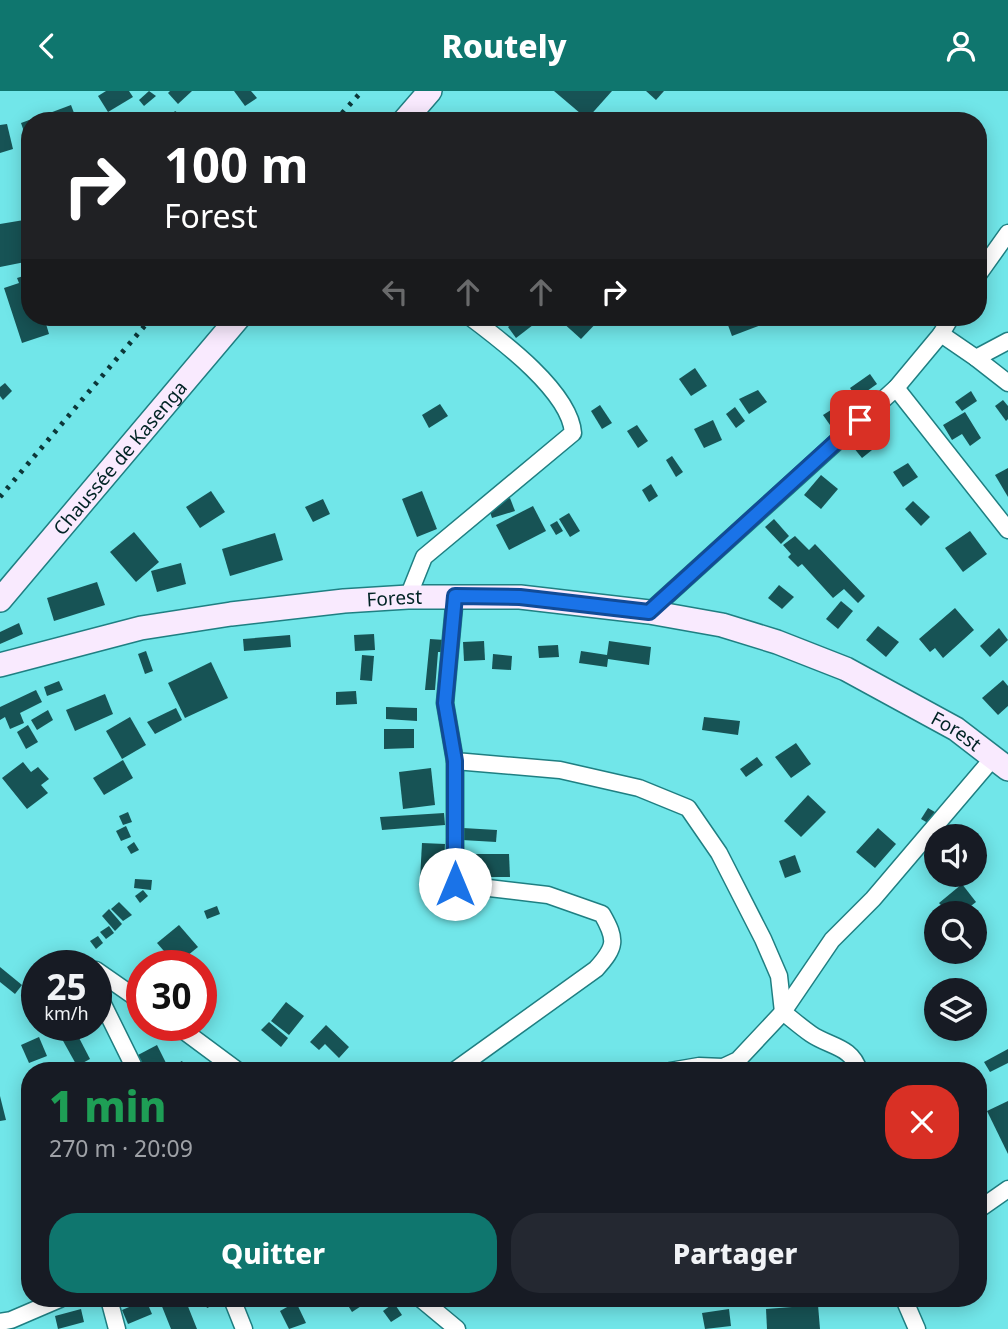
<!DOCTYPE html>
<html lang="fr">
<head>
<meta charset="utf-8">
<style>
  :root { --surface:#171b24; --page:#242831; --text:#f1f3f6; --muted:#9ea1a6; --accent:#0f766e }
  body { margin:0; font-family:"Noto Sans",sans-serif; background:var(--page); color:var(--text); height:100vh; display:flex; flex-direction:column; font-size:26px; white-space:nowrap }
  * { box-sizing:border-box; margin:0 }
  p { font-size:23px; color:var(--muted) }
  .icon { flex:none; width:38px; height:38px; fill:none; stroke:currentColor; stroke-width:2; stroke-linecap:round; stroke-linejoin:round }
  .map { position:relative; flex:1; overflow:hidden }
  .sheet { position:absolute; left:21px; top:971px; width:966px; height:245px; display:flex; flex-direction:column; background:var(--surface); border-radius:28px; box-shadow:0 4px 18px #0003 }
  .sheet>* { flex:none }
  .hud { position:absolute; left:21px; top:21px; width:966px; height:214px; border-radius:28px; box-shadow:0 4px 18px #0003; background:#202124; color:#fff; overflow:hidden }
  .buttons { position:absolute; left:924px; top:733px; display:grid; gap:14px }
  .buttons a { display:grid; place-items:center; width:63px; height:63px; border-radius:50%; background:var(--surface); box-shadow:0 4px 18px #0003; font-size:35px }
  .speed { position:absolute; left:21px; top:859px; display:flex; gap:14px; font-size:35px; font-weight:700; text-align:center }
  .speed>* { display:grid; place-content:center; width:91px; height:91px; border-radius:50%; background:var(--surface); box-shadow:0 4px 18px #0003; line-height:1 }
  .speed small { font-size:18px; font-weight:400 }
  .speed .limit { border:10px solid #d22; background:#fff; color:#111 }
  .pin { position:absolute; display:grid; place-items:center; width:60px; height:60px; color:#fff; margin:-30px; border-radius:14px; box-shadow:0 4px 10px #0006 }
  .me { position:absolute; width:77px; margin:-38px; rotate:0deg; stroke-linejoin:round; filter:drop-shadow(0 0 5px #0008) }
  .turn { display:flex; align-items:center; gap:24px; height:147px; padding:0 28px; font-size:32px }
  .turn .icon { width:91px; height:91px; stroke-width:2.5 }
  .turn b { display:block; font-size:49px; line-height:60px }
  .lanes { display:flex; align-items:center; height:66px; padding:0 28px; background:#0003; justify-content:center; gap:35px; direction:ltr }
  .lanes .off { opacity:.35 }
  .round { display:grid; place-items:center; flex:none; width:74px; height:74px; border-radius:28px; background:var(--page) }
  .headline { display:flex; align-items:center; justify-content:space-between; height:119px; padding:0 28px }
  h1 { font-size:42px; font-weight:800; line-height:52px; color:#1e9e55 }
  .cta { display:flex; gap:14px; margin-top:auto; padding:14px 28px }
  .cta a { flex:1; height:80px; border-radius:28px; background:var(--accent); color:#fff; font-size:28px; font-weight:800; line-height:80px; text-align:center }
  .cta a+a { background:var(--page); color:var(--text) }
  header { display:flex; justify-content:space-between; align-items:center; height:91px; padding:0 28px; background:var(--accent); color:#fff; font-size:32px; font-weight:800 }
  .map>svg:first-child { display:block }
  .building { fill:#175355 }
  .lines { fill:none; stroke-linecap:round; stroke-linejoin:round }
  .street-casing { stroke:#1f7f82; stroke-width:19 }
  .secondary-casing { stroke:#1f7f82; stroke-width:26 }
  .street { stroke:#fff; stroke-width:16 }
  .secondary { stroke:#f9eafe; stroke-width:23 }
  .rail { stroke:#0c3739; stroke-width:5; stroke-dasharray:3.5 7; stroke-linecap:butt }
  .route-casing { stroke:#114b97; stroke-width:18 }
  .route { stroke:#1a73e8; stroke-width:12 }
  .labels { text-anchor:middle; dominant-baseline:central; stroke-width:7; stroke-linejoin:round; paint-order:stroke }
  .street-label { font-size:19px; fill:#002324; stroke:#c9fdfe }
</style>
</head>
<body>
<header><svg class="icon" aria-label="back" viewBox="0 0 24 24"><path d="M15 5l-7 7 7 7"/></svg>Routely<svg class="icon" aria-label="person" viewBox="0 0 24 24"><circle cx="12" cy="8" r="4"/><path d="M4 21q1-7 8-7t8 7"/></svg></header>
<div class="map">
<svg width="1008" height="1238" viewBox="0 0 1008 1238">
  <rect width="100%" height="100%" fill="#71e6e9"/>
  <g class="building">
    <path d="M106 0H129L133 6 108 21 98 5Z"/>
    <path d="M149 0 156 5 144 15 139 9Z"/>
    <path d="M170 0H192L178 13 168 2Z"/>
    <path d="M234 0H251L257 7 245 15Z"/>
    <path d="M554 0H612L587 28Z"/>
    <path d="M646 0H664L656 9Z"/>
    <path d="M71 14 77 30H49L47 23Z"/>
    <path d="M175 20 184 26 181 30H167Z"/>
    <path d="M43 24 46 30H30L29 55 21 32Z"/>
    <path d="M7 33 13 58 0 62V34Z"/>
    <path d="M30 128V170L0 176V133Z"/>
    <path d="M30 183V226H44L49 243 22 252 4 197 19 192 17 187Z"/>
    <path d="M522 226H527L533 234 516 247 508 236Z"/>
    <path d="M565 226H602L581 248 561 230Z"/>
    <path d="M725 226H758L761 234 732 245Z"/>
    <path d="M695 277 707 295 691 305 679 288Z"/>
    <path d="M870 283 877 293 857 307 850 297Z"/>
    <path d="M5 292 12 300 3 309 0 305V296Z"/>
    <path d="M758 299 767 311 749 323 739 308Z"/>
    <path d="M971 300 977 310 962 320 955 311Z"/>
    <path d="M1003 309 1008 315V328L1006 330 995 315Z"/>
    <path d="M440 313 448 325 429 337 422 324Z"/>
    <path d="M600 314 612 332 602 338 591 320Z"/>
    <path d="M735 316 745 330 736 337 726 323Z"/>
    <path d="M831 319 838 329 830 334 823 324Z"/>
    <path d="M965 321 981 347 970 355 962 343 952 349 943 334Z"/>
    <path d="M713 329 722 349 704 357 694 338Z"/>
    <path d="M637 334 648 350 638 357 627 340Z"/>
    <path d="M864 338 877 355 862 367 849 351Z"/>
    <path d="M672 365 683 381 676 386 666 369Z"/>
    <path d="M908 372 918 386 903 396 893 381Z"/>
    <path d="M1008 377V406L995 384Z"/>
    <path d="M821 384 838 398 821 418 804 404Z"/>
    <path d="M651 393 658 405 649 411 642 399Z"/>
    <path d="M211 400 225 421 200 437 186 416Z"/>
    <path d="M422 400 437 438 417 446 402 408Z"/>
    <path d="M510 407 515 420 492 427 488 415Z"/>
    <path d="M323 408 330 423 313 431 305 416Z"/>
    <path d="M913 410 930 426 921 435 905 418Z"/>
    <path d="M533 415 546 440 509 459 496 434Z"/>
    <path d="M569 422 580 440 570 446 559 428Z"/>
    <path d="M774 428 789 445 781 453 765 436Z"/>
    <path d="M557 430 563 440 556 444 550 434Z"/>
    <path d="M970 440 987 463 963 481 945 457Z"/>
    <path d="M134 441 159 471 136 491 110 461Z"/>
    <path d="M275 442 283 469 230 485 222 458Z"/>
    <path d="M795 445 809 459 815 453 865 505 858 512 844 498 833 507 802 473 798 476 788 466 791 463 783 454Z"/>
    <path d="M181 472 186 493 157 501 151 480Z"/>
    <path d="M97 491 105 514 54 530 47 507Z"/>
    <path d="M779 494 794 506 782 518 768 507Z"/>
    <path d="M841 510 853 520 838 538 826 528Z"/>
    <path d="M955 517 974 539 943 567 935 557 930 561 919 548Z"/>
    <path d="M19 532 23 543 0 553V541Z"/>
    <path d="M878 535 899 551 886 566 866 549Z"/>
    <path d="M999 537 1008 549 990 566 980 555Z"/>
    <path d="M374 543 375 559 355 560 354 544Z"/>
    <path d="M290 544 291 556 244 560 243 548Z"/>
    <path d="M430 548 445 549 444 561H438L435 599H425Z"/>
    <path d="M484 550 485 569 464 570 463 551Z"/>
    <path d="M609 550 651 556 649 574 608 568 607 576 579 572 581 560 607 564Z"/>
    <path d="M558 554 559 566 539 567 538 555Z"/>
    <path d="M146 560 153 580 145 583 138 563Z"/>
    <path d="M493 563 512 565 511 579 492 578Z"/>
    <path d="M362 564 374 565 372 590 360 589Z"/>
    <path d="M211 571 228 607 185 627 168 592Z"/>
    <path d="M1003 589 1008 595V615L998 624 982 607Z"/>
    <path d="M59 590 63 599 47 605 44 596Z"/>
    <path d="M36 599 42 611 20 622 24 632 10 638 5 626 0 629V616Z"/>
    <path d="M356 600 357 613 336 614V601Z"/>
    <path d="M105 603 113 623 75 640 66 619Z"/>
    <path d="M386 616 417 617V630L386 628Z"/>
    <path d="M176 617 182 629 155 643 147 631Z"/>
    <path d="M48 619 53 629 37 639 31 629Z"/>
    <path d="M130 626 146 654 122 668 106 640Z"/>
    <path d="M704 626 740 630 738 644 702 639Z"/>
    <path d="M28 634 38 651 26 658 17 641Z"/>
    <path d="M384 638H414V657L384 658Z"/>
    <path d="M796 652 811 673 791 687 775 666Z"/>
    <path d="M757 666 763 674 746 686 740 678Z"/>
    <path d="M123 669 133 687 104 704 93 687Z"/>
    <path d="M23 671 31 681 38 676 49 688 41 694 48 702 27 718 2 687Z"/>
    <path d="M431 677 435 714 403 718 399 681Z"/>
    <path d="M808 704 826 721 801 746 784 730Z"/>
    <path d="M928 717 940 724 933 735 921 728Z"/>
    <path d="M128 721 132 731 123 734 119 725Z"/>
    <path d="M444 722 445 734 382 739 380 726Z"/>
    <path d="M126 735 131 746 121 750 116 740Z"/>
    <path d="M463 737 497 739 496 751 462 749Z"/>
    <path d="M878 737 896 753 875 777 856 761Z"/>
    <path d="M975 748 985 754 975 772Z"/>
    <path d="M134 751 139 759 131 763 127 756Z"/>
    <path d="M422 752 445 753 443 790 420 789Z"/>
    <path d="M472 763H509L510 786H473Z"/>
    <path d="M795 764 801 781 785 787 779 770Z"/>
    <path d="M135 788 152 789 151 799 134 797Z"/>
    <path d="M962 793 976 811 962 822H948L939 812Z"/>
    <path d="M143 799 148 805 140 812 135 805Z"/>
    <path d="M119 811 132 824 123 830 111 818Z"/>
    <path d="M217 815 220 823 207 828 204 820Z"/>
    <path d="M109 818 122 833 115 840 102 825Z"/>
    <path d="M179 834 198 856 176 874 157 852Z"/>
    <path d="M109 835 114 842 106 848 100 841Z"/>
    <path d="M98 845 103 852 96 858 90 850Z"/>
    <path d="M0 876 22 894 15 903 0 891Z"/>
    <path d="M286 911 304 925 289 944 271 930Z"/>
    <path d="M269 931 288 947 281 956 261 939Z"/>
    <path d="M326 934 349 956 339 967 325 953 319 959 310 951Z"/>
    <path d="M76 941 90 968 77 975 62 948Z"/>
    <path d="M39 946 47 965 29 972 21 954Z"/>
    <path d="M157 954 168 976 160 980H147L138 964Z"/>
    <path d="M1008 958V972L990 981 984 971Z"/>
    <path d="M182 970 188 980H164Z"/>
    <path d="M0 1005 6 1029 0 1030Z"/>
    <path d="M1008 1010V1063L987 1020Z"/>
    <path d="M159 1208H185L197 1238H171Z"/>
    <path d="M203 1208H214L216 1213 207 1217Z"/>
    <path d="M344 1208H372L352 1221Z"/>
    <path d="M146 1209 152 1223 128 1233 122 1219Z"/>
    <path d="M296 1211 306 1232 289 1238 280 1220Z"/>
    <path d="M394 1212 402 1224 391 1231 383 1220Z"/>
    <path d="M818 1214 820 1238H767L766 1218Z"/>
    <path d="M81 1218 84 1231 58 1238 55 1225Z"/>
    <path d="M729 1218 731 1235 705 1238 702 1222Z"/>
  </g>
  <g class="lines">
    <defs>
      <g id="street">
        <path d="M978 184 1008 142"/>
        <path d="M941 243 976 267 1008 292"/>
        <path d="M976 267 1008 250"/>
        <path d="M896 297 1008 439"/>
        <path d="M455 505 445 612 455 670 560 679 639 697 688 717 719 762 763 848 779 885 783 921C793 929 801 936 811 943 830 956 852 955 859 980"/>
        <path d="M408 506 424 466 573 342C570 301 502 250 470 226"/>
        <path d="M649 521 896 297 941 243 951 226"/>
        <path d="M96 879 142 911"/>
        <path d="M96 899 136 980"/>
        <path d="M176 934 238 980"/>
        <path d="M454 980 596 878C616 856 617 849 602 823L548 804 455 793V670"/>
        <path d="M670 980 699 975 723 976 738 969 783 921 832 849 873 808 993 667"/>
        <path d="M978 1119 1008 1098"/>
        <path d="M109 1208 117 1238"/>
        <path d="M232 1208 244 1238"/>
        <path d="M421 1208 457 1238"/>
        <path d="M904 1208 917 1238"/>
        <path d="M0 1231 11 1229 60 1208"/>
      </g>
      <g id="secondary">
        <path d="M404 30 430 0"/>
        <path id="s1" d="M0 509 239 226"/>
        <path id="s2" d="M0 574 141 537 231 523 344 510 408 506H520L649 521 722 534 777 551 846 578 956 638 1008 678"/>
      </g>
    </defs>
    <use href="#street" class="street-casing"/>
    <use href="#secondary" class="secondary-casing"/>
    <use href="#street" class="street"/>
    <use href="#secondary" class="secondary"/>
    <g class="rail">
      <path d="M335 30 362 0"/>
      <path d="M0 406 152 226"/>
    </g>
  </g>
  <g class="lines">
    <defs>
      <path id="route" d="M455 793V670L445 612 455 505 520 506 649 521 860 329"/>
    </defs>
    <use href="#route" class="route-casing"/>
    <use href="#route" class="route"/>
  </g>
  <g class="labels">
    <g class="street-label">
      <text stroke="none"><textPath href="#s1" startOffset="186">Chaussée de Kasenga</textPath></text>
      <text stroke="none"><textPath href="#s2" startOffset="401">Forest</textPath></text>
      <text stroke="none"><textPath href="#s2" startOffset="989">Forest</textPath></text>
    </g>
  </g>
</svg>
<div class="buttons">
<a><svg class="icon" aria-label="sound" viewBox="0 0 24 24"><path d="M4 9h4l5-4v14l-5-4H4zM17 9q2 3 0 6"/></svg></a>
<a><svg class="icon" aria-label="search" viewBox="0 0 24 24"><circle cx="10" cy="10" r="6"/><path d="M15 15l6 6"/></svg></a>
<a><svg class="icon" aria-label="layers" viewBox="0 0 24 24"><path d="M12 4l9 5-9 5-9-5zM3 14l9 5 9-5"/></svg></a>
</div>
<div class="speed"><div>25<small>km/h</small></div><div class="limit">30</div></div>
<div class="pin" style="left:860px;top:329px;background:#d93025"><svg class="icon" aria-label="arrive" viewBox="0 0 24 24"><path d="M6 21V4h12l-3 4 3 4H6"/></svg></div>
<svg class="me" style="left:455px;top:793px" viewBox="-20 -20 40 40"><circle r="19" fill="#fff"/><path d="M0-13L10 11 0 6-10 11z" fill="#1a73e8"/></svg>
<div class="hud">
<div class="turn"><svg class="icon" aria-label="right" viewBox="0 0 24 24"><path d="M7 20v-9h11M14 6l5 5-5 5"/></svg><div><b>100 m</b>Forest</div></div>
<div class="lanes"><svg class="icon off" aria-label="left" viewBox="0 0 24 24"><path d="M17 20v-9H6M10 6l-5 5 5 5"/></svg><svg class="icon off" aria-label="ahead" viewBox="0 0 24 24"><path d="M12 20V5M6 11l6-6 6 6"/></svg><svg class="icon off" aria-label="ahead" viewBox="0 0 24 24"><path d="M12 20V5M6 11l6-6 6 6"/></svg><svg class="icon" aria-label="right" viewBox="0 0 24 24"><path d="M7 20v-9h11M14 6l5 5-5 5"/></svg></div>
</div>
<section class="sheet">
<div class="headline"><div><h1>1 min</h1><p>270 m · 20:09</p></div><a class="round" style="background:#d93025;color:#fff"><svg class="icon" aria-label="close" viewBox="0 0 24 24"><path d="M6 6l12 12M18 6L6 18"/></svg></a></div>
<div class="cta"><a>Quitter</a><a>Partager</a></div>
</section>
</div>
</body>
</html>
